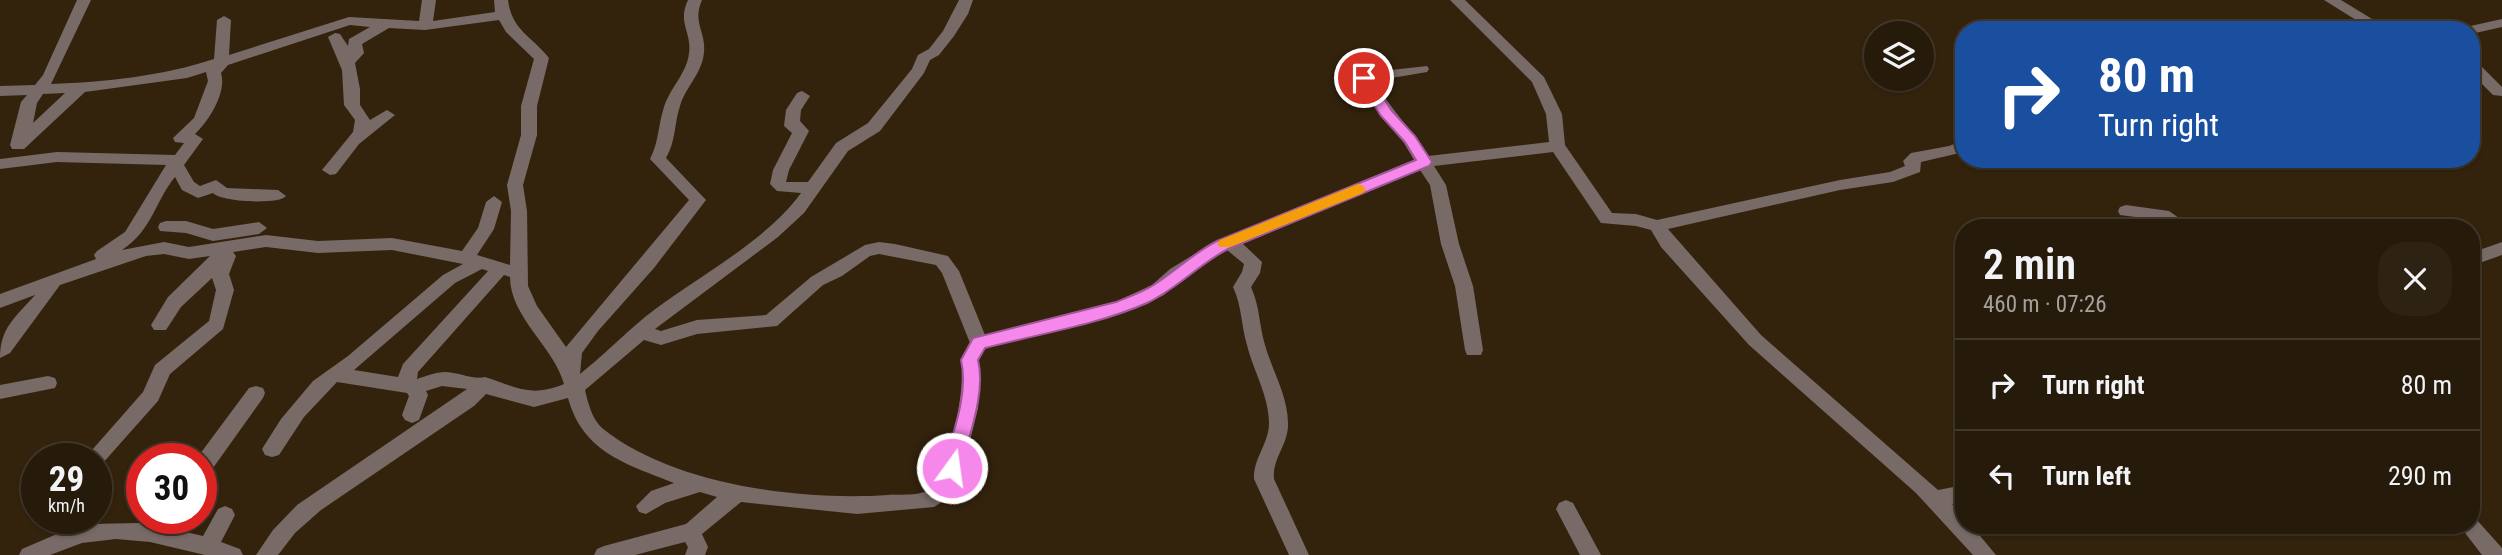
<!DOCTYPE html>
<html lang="en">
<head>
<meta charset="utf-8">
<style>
  :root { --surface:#261a0a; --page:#2e2313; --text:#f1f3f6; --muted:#a4a19c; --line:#42382b }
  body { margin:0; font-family:"Roboto Condensed",sans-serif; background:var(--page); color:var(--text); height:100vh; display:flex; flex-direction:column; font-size:26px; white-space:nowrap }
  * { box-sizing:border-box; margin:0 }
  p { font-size:23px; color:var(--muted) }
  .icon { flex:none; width:38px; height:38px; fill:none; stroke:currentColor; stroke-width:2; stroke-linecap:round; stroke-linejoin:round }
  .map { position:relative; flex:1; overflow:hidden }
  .details { position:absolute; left:1955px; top:219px; width:525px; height:315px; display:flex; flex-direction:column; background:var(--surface); border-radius:28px; box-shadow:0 2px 5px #0004,0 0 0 2px var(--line) }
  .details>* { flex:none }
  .hud { position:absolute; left:1955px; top:21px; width:525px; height:147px; border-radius:28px; box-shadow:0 2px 5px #0004,0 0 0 2px var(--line); background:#1a4fa0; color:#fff; overflow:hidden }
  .fabs { position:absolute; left:1864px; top:21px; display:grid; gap:14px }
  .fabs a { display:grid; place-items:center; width:70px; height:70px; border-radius:50%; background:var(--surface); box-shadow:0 2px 5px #0004,0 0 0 2px var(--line); font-size:35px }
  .speed { position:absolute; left:21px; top:443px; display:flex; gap:14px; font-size:35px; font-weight:700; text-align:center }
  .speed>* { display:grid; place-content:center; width:91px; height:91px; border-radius:50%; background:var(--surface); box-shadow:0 2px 5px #0004,0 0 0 2px var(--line); line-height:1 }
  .speed small { font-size:18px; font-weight:400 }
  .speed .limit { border:10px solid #d22; background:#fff; color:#111 }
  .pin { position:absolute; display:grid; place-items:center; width:60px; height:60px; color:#fff; margin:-30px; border:4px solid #fff; border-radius:50%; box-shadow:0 2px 7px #0007 }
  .me { position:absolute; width:77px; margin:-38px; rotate:14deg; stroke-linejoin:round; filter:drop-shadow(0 0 5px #0008) }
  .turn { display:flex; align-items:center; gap:24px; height:147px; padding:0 28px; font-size:32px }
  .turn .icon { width:91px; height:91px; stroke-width:2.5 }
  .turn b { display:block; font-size:49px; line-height:60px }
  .round { display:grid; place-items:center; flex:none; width:74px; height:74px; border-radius:28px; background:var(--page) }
  .summary { display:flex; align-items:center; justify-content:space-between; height:119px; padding:0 28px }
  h1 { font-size:42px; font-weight:600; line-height:52px }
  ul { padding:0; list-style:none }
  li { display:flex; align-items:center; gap:21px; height:91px; padding:0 28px; border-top:2px solid var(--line) }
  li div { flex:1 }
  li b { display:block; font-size:26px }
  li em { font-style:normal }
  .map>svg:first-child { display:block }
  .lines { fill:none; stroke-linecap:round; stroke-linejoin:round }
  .minor { fill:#786a66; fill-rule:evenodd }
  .route { fill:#f788eb; stroke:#a15899; stroke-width:2 }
  .slow { fill:#f59e0b }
</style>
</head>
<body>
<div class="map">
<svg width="2502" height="555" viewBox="0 0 2502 555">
  <rect width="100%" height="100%" fill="#33230d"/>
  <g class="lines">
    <g class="minor">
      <path d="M77 0H91L51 84C105 82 163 76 214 59L217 20 224 16 231 20 229 55 349 17 419 21 422 0H436L433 21 495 12 494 0H508C512 31 532 36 549 58L537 106V135L523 185 527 211 528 286 537 306 566 347 689 200 650 159C659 142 658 125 664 107 670 88 687 73 689 53 692 32 677 23 688 0H702C692 23 706 31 704 52 703 72 685 88 680 106 674 124 676 141 666 158L706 200 654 268 598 331 582 353 580 374C603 356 623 335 645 317 693 279 766 242 801 193L777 191 770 184 773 170 792 133 784 126 786 110 797 93 802 91 810 96 801 110 800 121 809 131 789 170 786 182H808L836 143 868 123 912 69 918 55 929 49 943 31 959 0H973L968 14 954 36 939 55 930 60 924 73 880 131 848 151 804 213 778 237 655 329 661 331 697 320 766 315 811 277 865 245 879 242 895 244 948 256 959 271 985 335 1115 302 1152 285 1170 269 1216 241 1414 160 1404 143 1381 116 1356 78 1364 73 1427 66 1429 69 1427 72 1374 81C1390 108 1412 130 1428 156L1549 142 1546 114 1532 82 1450 0H1465L1544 77 1562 114 1565 145 1612 213 1636 214 1657 220 1840 180 1890 172 1905 166 1903 161 1911 153 1949 146 1964 140V152L1921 162 1920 172 1893 182 1840 190 1668 229 1761 335 1938 490 1964 485V501L1952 504 1964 517V525H1971L1996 555H1973L1916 493 1749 345 1661 247 1651 230 1636 226 1601 223 1553 152 1434 166 1446 185 1459 244 1473 286 1483 350 1481 355H1467L1465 350 1455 286 1441 244 1430 185 1420 170 1242 243 1262 262 1260 273 1251 287C1260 307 1259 325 1265 345 1272 370 1288 396 1288 423 1289 444 1272 458 1274 479L1309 555H1289L1254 479C1253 458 1269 444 1269 423 1269 396 1253 370 1247 345 1241 325 1242 306 1233 287L1242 272 1244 264 1227 250 1182 277 1164 295 1126 312 985 348 979 360 978 408 965 461 951 496 934 507 857 514 741 502 702 534 708 547 705 555H685L688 547 685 542 635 555H594L597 549 604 546 686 524 717 497 700 492 665 503 646 514 639 512 636 506 651 491 674 483C627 464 583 453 568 398L534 407 486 394 474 406 321 510 295 533 278 555H256L273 530 297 505 467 389 442 386 426 391 428 395 419 420 412 423 405 420 402 415 409 396 407 393 337 382 304 417 279 455 272 457 265 455 262 449 281 419 313 381 348 356 443 275 463 264 392 250 318 253 266 247 233 252 236 256 229 274 234 290 223 329 170 374 158 401 102 464 96 466V458H85L143 392 155 365 209 321 216 290 212 278 181 307 166 330H154L151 325 168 297 210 256 189 259 164 254 146 256 60 285 10 353 0 358C0 327 16 317 35 295L0 308V294L96 259 94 255 97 251 125 232 166 165 57 162 0 169V159L57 152 175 155 184 143 175 142 173 138 194 118 208 81 206 72 187 78 85 92 24 149H12L10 145 21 102 27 95 0 96V86L35 85 43 75ZM499 20 506 32 534 59 521 106V135L507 185 511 211 510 265 477 255 494 229 502 202 494 196 486 202 478 228 462 251 392 238 318 241 266 235 189 247 164 242 122 250C153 229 154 203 175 177L182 190 198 198 213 193C221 202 279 205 286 196L278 190 227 188 216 180 200 186 194 182 184 165 203 139 195 134C209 121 227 92 221 73L228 65 350 25 370 27 349 39 348 46 340 34 335 33 328 37 342 70 344 105 355 120 353 132 322 170 330 175 336 174 359 144 395 115 387 110 370 120 360 105V89L355 63 364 53 362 44 389 28 425 30ZM65 93 33 123 37 103 43 94ZM879 254 936 265 942 273 970 343C958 365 964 376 960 399 957 422 951 445 943 467 941 473 939 481 934 486 923 497 903 494 888 495 801 501 672 485 602 428 592 419 588 403 585 390L644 340 661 345 697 334 777 326 823 285 842 276 870 256ZM482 269 488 271 403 364 398 377 354 370 455 283ZM504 275 510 277C510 317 554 347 564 384 530 398 516 387 485 377 473 380 458 372 445 372 436 372 426 376 417 379L418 372Z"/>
      <path d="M2324 0H2341L2390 30H2372Z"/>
      <path d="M2502 19V27L2471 34V30H2464L2466 27Z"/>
      <path d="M2471 59 2476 61 2502 87V96L2493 95 2471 73Z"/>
      <path d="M2126 205 2169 211 2193 228H2171L2159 220 2120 215 2118 211 2120 207Z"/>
      <path d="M166 221H186L213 229 259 222 267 228 259 234 213 241 186 233 160 231 158 227 160 223Z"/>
      <path d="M2502 242V255L2471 266V253Z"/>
      <path d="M48 376 55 378 57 383 55 388 0 399V385Z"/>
      <path d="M256 386 263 388 265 393 263 398 208 475 201 477V458H197L249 388Z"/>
      <path d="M1566 500 1573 503 1601 555H1580L1556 509 1559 503Z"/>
      <path d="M225 506 232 509 235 515 221 542 240 549 243 555H205L150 542 116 539 82 543 50 555H19L22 549 57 534 91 524 139 523 145 518H170L164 527 203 536 218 509Z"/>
      <path d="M2471 517 2476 519 2502 548V555H2482L2459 525H2471Z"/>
    </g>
  </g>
  <path class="route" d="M1364 73 1369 75 1391 110 1415 136 1432 162 1429 166 1228 249C1199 264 1177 289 1147 303 1097 325 1038 334 985 348L978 360C986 393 969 435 961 468L959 473 952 475 946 473 943 468C952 435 969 394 961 360L973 338 1116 302C1128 297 1141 293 1152 286 1175 272 1193 253 1217 241L1416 160 1405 142 1381 116 1357 78Z"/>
  <path class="slow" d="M1358 184 1363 186 1366 189 1363 193 1230 247H1220L1217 244 1220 240Z"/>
</svg>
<div class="fabs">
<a><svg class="icon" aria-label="layers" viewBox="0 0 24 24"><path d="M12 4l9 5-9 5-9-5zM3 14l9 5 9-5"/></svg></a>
</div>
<div class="speed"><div>29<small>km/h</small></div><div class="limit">30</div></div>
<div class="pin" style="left:1364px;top:78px;background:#d93025"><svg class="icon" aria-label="arrive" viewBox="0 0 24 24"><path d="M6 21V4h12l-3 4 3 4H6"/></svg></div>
<svg class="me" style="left:952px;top:468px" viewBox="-20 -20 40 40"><circle r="17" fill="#f788eb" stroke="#fff" stroke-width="3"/><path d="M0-11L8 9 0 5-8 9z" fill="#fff"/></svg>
<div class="hud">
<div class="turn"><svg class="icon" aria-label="right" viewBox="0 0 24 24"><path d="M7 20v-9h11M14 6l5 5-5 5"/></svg><div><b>80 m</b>Turn right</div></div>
</div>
<section class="details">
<div class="summary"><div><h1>2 min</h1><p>460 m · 07:26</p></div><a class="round"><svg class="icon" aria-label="close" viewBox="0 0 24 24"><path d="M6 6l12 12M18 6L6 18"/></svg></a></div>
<ul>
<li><svg class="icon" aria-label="right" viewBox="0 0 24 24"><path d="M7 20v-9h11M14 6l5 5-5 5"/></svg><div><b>Turn right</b></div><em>80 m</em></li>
<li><svg class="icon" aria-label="left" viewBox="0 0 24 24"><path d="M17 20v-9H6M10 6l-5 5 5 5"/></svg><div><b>Turn left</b></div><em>290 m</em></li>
</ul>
</section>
</div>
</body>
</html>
